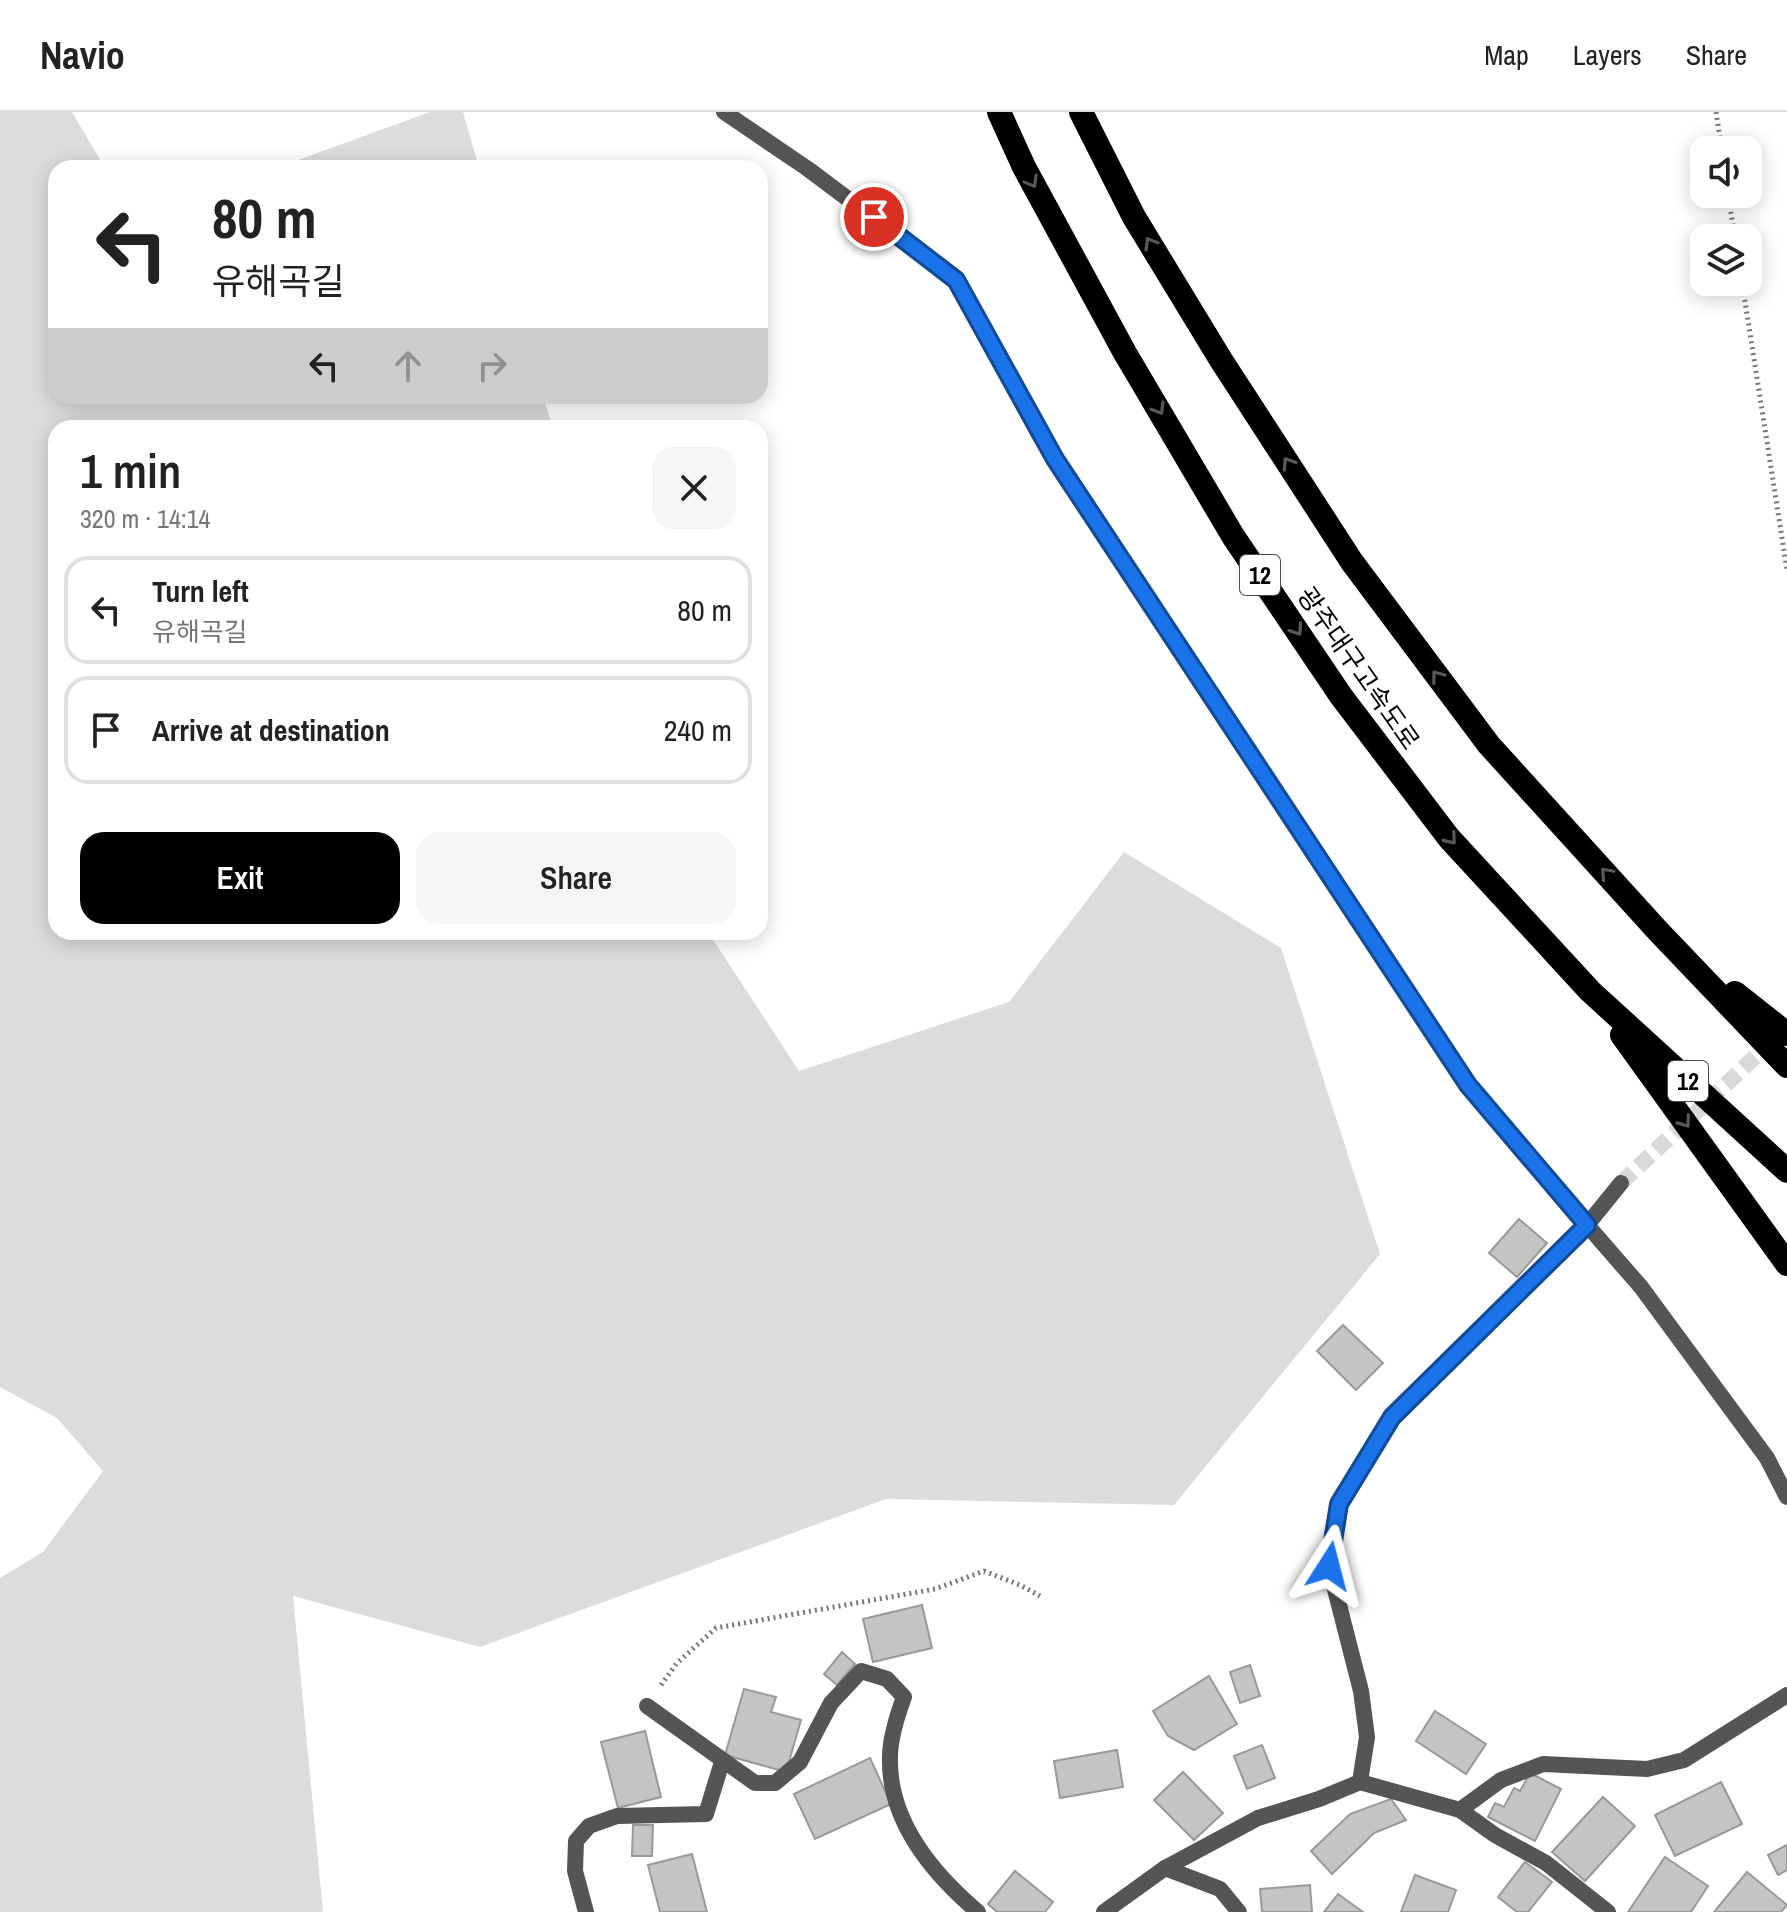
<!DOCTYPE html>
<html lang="en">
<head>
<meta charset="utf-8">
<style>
  :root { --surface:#fff; --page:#f6f6f6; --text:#222; --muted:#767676; --line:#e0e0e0; --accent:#000 }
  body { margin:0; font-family:"Archivo Narrow","Noto Sans KR",sans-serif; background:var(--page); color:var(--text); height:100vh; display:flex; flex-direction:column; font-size:30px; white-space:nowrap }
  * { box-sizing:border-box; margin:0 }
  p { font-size:26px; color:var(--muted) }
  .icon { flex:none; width:44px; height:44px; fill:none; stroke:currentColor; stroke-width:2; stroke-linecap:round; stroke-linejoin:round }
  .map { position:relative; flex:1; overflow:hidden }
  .details { position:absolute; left:48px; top:308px; width:720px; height:520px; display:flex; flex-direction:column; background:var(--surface); border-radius:24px; box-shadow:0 4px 20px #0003 }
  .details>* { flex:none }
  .guide { position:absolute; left:48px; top:48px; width:720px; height:244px; border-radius:24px; box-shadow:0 4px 20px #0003; background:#fff; color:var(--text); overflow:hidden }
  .controls { position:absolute; left:1690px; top:24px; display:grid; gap:16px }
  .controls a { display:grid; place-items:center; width:72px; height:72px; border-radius:16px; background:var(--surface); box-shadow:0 4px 20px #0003; font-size:40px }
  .pin { position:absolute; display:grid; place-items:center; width:68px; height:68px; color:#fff; margin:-34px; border:4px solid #fff; border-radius:50%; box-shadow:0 2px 8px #0007 }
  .me { position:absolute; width:88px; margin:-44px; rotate:9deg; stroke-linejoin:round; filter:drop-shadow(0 0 6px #0008) }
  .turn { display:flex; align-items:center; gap:28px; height:168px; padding:0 32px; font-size:36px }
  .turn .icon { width:104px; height:104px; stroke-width:2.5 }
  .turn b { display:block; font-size:56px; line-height:68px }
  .lanes { display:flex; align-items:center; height:76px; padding:0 32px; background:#0003; justify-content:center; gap:40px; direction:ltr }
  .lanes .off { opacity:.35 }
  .round { display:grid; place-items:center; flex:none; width:84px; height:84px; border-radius:24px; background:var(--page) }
  .headline { display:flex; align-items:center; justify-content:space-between; height:136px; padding:0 32px }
  h1 { font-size:48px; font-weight:600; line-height:60px }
  .action { display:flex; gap:16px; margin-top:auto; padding:16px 32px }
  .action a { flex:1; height:92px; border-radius:24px; background:var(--accent); color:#fff; font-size:32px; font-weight:600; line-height:92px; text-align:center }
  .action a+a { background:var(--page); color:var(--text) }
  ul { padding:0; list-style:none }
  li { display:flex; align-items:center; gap:24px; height:108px; margin:0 16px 12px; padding:0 16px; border:4px solid var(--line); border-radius:24px }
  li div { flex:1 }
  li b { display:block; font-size:30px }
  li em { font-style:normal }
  header { display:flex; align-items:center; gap:48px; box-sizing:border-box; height:112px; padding:0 40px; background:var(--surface); border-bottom:2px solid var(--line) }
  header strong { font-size:38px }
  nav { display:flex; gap:44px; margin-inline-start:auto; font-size:28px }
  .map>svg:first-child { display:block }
  .green { fill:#dcdcdc }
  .building { fill:#c4c4c4; stroke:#999; stroke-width:2 }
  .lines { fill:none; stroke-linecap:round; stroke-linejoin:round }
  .street-tunnel { stroke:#d9d9d9; stroke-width:16; stroke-dasharray:16 8; stroke-linecap:butt }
  .path { stroke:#777; stroke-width:5; stroke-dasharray:2 4; stroke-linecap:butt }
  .street { stroke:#555; stroke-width:16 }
  .highway { stroke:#000; stroke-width:24 }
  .oneway { stroke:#595959 }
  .route-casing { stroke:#114b97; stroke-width:20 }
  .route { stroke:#1a73e8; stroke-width:14 }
  .labels { text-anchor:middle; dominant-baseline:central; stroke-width:6; stroke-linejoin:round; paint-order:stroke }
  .shield { fill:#fff; stroke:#4c4c4c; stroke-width:2 }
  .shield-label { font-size:24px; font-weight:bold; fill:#000 }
  .street-label { font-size:26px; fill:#000; stroke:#fff }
</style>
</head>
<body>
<header>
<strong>Navio</strong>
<nav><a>Map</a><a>Layers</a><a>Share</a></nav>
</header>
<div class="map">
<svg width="1787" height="1800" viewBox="0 0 1787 1800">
  <rect width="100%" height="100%" fill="#fff"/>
  <g class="green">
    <path d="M0 0H72L105 56H56V284H543L553 316H56V820H708L799 959 1009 890 1124 740 1281 836 1380 1142 1174 1393 886 1387 480 1535 293 1484 323 1800H0V1466L43 1440 103 1359 57 1306 0 1275Z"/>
    <path d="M430 0H463L479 56H276Z"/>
  </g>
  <g class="building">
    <path d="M1519 1107 1547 1131 1517 1165 1489 1141Z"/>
    <path d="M1343 1213 1383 1251 1356 1278 1317 1239Z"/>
    <path d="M922 1493 932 1536 873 1550 863 1507Z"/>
    <path d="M842 1540 855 1552 837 1573 824 1562Z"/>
    <path d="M1250 1553 1260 1584 1240 1591 1230 1560Z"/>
    <path d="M1209 1564 1237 1612 1194 1638 1168 1624 1153 1599Z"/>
    <path d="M744 1577 776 1585 771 1600 801 1608 786 1660 725 1643Z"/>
    <path d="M1435 1599 1486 1632 1466 1662 1416 1629Z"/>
    <path d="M645 1619 661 1685 618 1696 601 1630Z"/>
    <path d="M1262 1633 1275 1666 1247 1677 1234 1644Z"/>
    <path d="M1117 1638 1123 1675 1060 1686 1054 1649Z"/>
    <path d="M870 1646 891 1692 815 1727 794 1682Z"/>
    <path d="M1183 1660 1223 1701 1194 1728 1154 1688Z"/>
    <path d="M1530 1661 1561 1677 1535 1729 1488 1705 1495 1691 1504 1695 1514 1676 1520 1679Z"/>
    <path d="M1721 1670 1742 1712 1675 1744 1655 1703Z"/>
    <path d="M1603 1685 1635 1714 1585 1769 1552 1740Z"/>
    <path d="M1391 1687 1406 1708 1374 1721 1332 1762 1311 1739 1350 1702Z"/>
    <path d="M633 1713H653L652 1744H632Z"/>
    <path d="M1787 1733V1758L1778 1763 1768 1743Z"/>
    <path d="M692 1742 707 1800H660L648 1753Z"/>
    <path d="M1665 1745 1708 1774 1691 1800H1628Z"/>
    <path d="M1525 1750 1552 1770 1528 1800H1517L1498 1785Z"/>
    <path d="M1015 1759 1053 1790 1045 1800H997L988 1792Z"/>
    <path d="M1747 1760 1787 1793 1781 1800H1714Z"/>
    <path d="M1415 1763 1456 1778 1448 1800H1401Z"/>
    <path d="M1310 1773 1312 1800H1262L1260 1777Z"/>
    <path d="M1338 1782 1363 1800H1324Z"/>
  </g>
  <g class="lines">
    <path class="street-tunnel" d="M1621 1071 1774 927"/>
    <g class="path">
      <path d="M1716 0 1722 38"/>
      <path d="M1728 82 1735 126"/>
      <path d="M1742 170 1787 458"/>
      <path d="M661 1573 677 1551 716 1516 935 1477 984 1459 1020 1473 1040 1484"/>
    </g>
    <g class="street">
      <path d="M724 0 808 57 956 168 1039 322 1468 973 1587 1113 1621 1071"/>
      <path d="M647 1594 755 1671H775L800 1650 831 1591 861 1559 887 1567 904 1585C897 1604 890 1625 890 1645 888 1709 932 1761 978 1800"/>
      <path d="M1360 1670 1460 1698 1495 1723 1546 1751 1608 1800"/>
      <path d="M1460 1698 1501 1668 1543 1652 1647 1657 1684 1648 1787 1583"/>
      <path d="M1165 1756 1220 1777 1239 1800"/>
      <path d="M586 1800 575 1759 576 1729 589 1714 617 1704 706 1702 722 1650"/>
      <path d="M1104 1800 1165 1756 1258 1706 1319 1687 1360 1670 1367 1625 1361 1579 1329 1454 1339 1392 1392 1305 1587 1113 1641 1175 1767 1346 1787 1385"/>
    </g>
    <g class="highway">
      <path d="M999 0 1024 55 1125 241 1233 424 1341 584 1449 726 1590 879 1787 1059"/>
      <path d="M1081 0 1134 105 1221 248 1352 450 1489 633 1658 819 1787 954"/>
      <path d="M1735 881 1787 922"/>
      <path d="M1622 923 1787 1152"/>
    </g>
  </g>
  <defs><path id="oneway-chevron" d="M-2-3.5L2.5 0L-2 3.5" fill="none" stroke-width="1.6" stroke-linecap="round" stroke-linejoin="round" transform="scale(2)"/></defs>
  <g class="oneway">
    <use href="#oneway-chevron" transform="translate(1032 70) rotate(61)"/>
    <use href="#oneway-chevron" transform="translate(1150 131) rotate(-121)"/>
    <use href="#oneway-chevron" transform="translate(1159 297) rotate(59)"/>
    <use href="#oneway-chevron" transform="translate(1288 351) rotate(-123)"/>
    <use href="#oneway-chevron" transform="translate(1297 518) rotate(56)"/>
    <use href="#oneway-chevron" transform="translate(1437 564) rotate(-127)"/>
    <use href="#oneway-chevron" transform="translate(1451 727) rotate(50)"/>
    <use href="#oneway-chevron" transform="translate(1606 761) rotate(-132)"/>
    <use href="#oneway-chevron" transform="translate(1685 1010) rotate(54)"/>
  </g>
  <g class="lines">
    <defs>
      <path id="route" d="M874 105 956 168 1055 347 1468 973 1587 1113 1392 1305 1339 1392 1329 1454"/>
    </defs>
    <use href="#route" class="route-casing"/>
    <use href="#route" class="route"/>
  </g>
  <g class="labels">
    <g class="shield">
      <rect x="1240" y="443" width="40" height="40" rx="6"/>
      <rect x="1668" y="949" width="40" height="40" rx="6"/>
    </g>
    <g class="shield-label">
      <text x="1260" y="463">12</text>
      <text x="1688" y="969">12</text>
    </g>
    <g class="street-label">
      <text transform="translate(1359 556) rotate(55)">광주대구고속도로</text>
    </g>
  </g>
</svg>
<div class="controls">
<a><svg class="icon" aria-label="sound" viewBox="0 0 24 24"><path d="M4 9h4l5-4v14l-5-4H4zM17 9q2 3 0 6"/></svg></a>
<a><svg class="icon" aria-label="layers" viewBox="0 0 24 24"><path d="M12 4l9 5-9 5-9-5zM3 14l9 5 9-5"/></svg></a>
</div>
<div class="pin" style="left:874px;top:105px;background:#d93025"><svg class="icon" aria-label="arrive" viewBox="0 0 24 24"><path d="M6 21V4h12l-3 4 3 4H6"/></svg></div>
<svg class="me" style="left:1329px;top:1454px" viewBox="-20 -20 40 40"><path d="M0-17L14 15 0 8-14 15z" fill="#1a73e8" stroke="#fff" stroke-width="4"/></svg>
<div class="guide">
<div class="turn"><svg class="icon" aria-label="left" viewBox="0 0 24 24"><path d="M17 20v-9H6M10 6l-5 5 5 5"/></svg><div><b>80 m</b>유해곡길</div></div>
<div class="lanes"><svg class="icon" aria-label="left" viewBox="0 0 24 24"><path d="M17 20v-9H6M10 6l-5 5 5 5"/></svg><svg class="icon off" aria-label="ahead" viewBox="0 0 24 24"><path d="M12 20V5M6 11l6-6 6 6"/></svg><svg class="icon off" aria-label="right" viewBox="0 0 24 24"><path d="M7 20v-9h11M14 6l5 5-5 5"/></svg></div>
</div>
<section class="details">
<div class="headline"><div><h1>1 min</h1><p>320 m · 14:14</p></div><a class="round"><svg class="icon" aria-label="close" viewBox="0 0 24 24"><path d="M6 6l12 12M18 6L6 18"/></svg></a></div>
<ul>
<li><svg class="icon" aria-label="left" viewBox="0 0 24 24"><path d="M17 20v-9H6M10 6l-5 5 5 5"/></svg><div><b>Turn left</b><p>유해곡길</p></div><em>80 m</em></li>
<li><svg class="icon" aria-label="arrive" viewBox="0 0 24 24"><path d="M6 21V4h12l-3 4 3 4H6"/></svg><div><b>Arrive at destination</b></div><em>240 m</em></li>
</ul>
<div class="action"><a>Exit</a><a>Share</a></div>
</section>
</div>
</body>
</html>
